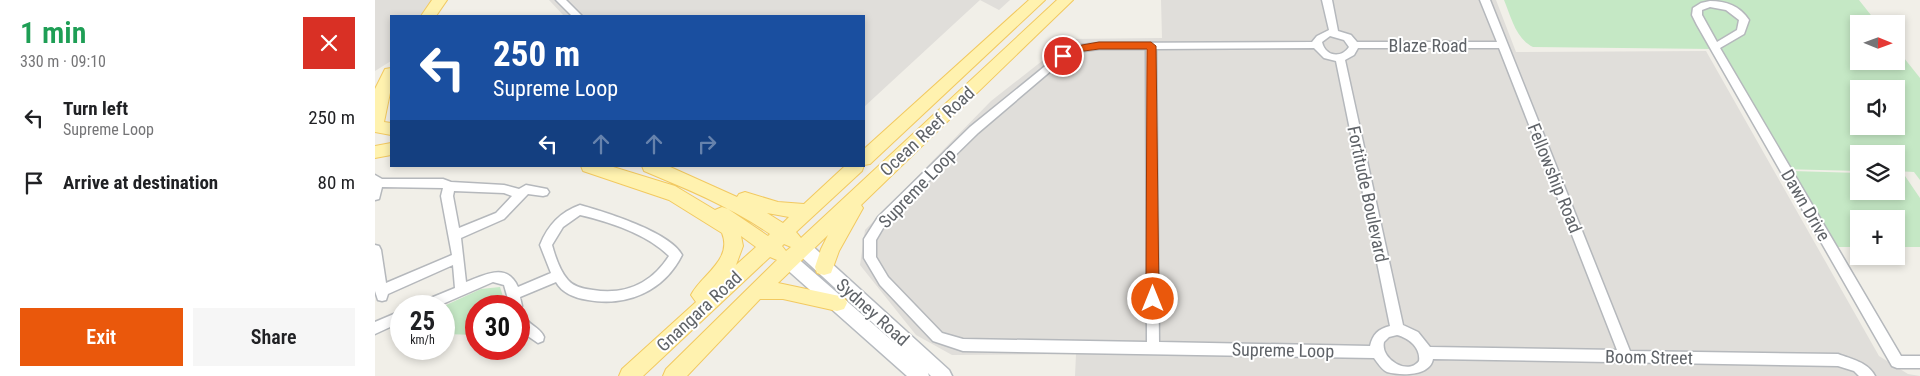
<!DOCTYPE html>
<html lang="en">
<head>
<meta charset="utf-8">
<style>
  :root { --surface:#fff; --page:#f6f6f6; --text:#202124; --muted:#757577; --accent:#ea580c }
  body { margin:0; font-family:"Roboto Condensed",sans-serif; background:var(--page); color:var(--text); height:100vh; display:flex; flex-direction:column; font-size:19px; white-space:nowrap }
  * { box-sizing:border-box; margin:0 }
  p { font-size:16px; color:var(--muted) }
  .icon { flex:none; width:28px; height:28px; fill:none; stroke:currentColor; stroke-width:2; stroke-linecap:round; stroke-linejoin:round }
  .map { position:relative; flex:1; overflow:hidden }
  .sheet { display:flex; flex-direction:column; background:var(--surface); width:375px }
  .sheet>* { flex:none }
  .banner { position:absolute; left:15px; top:15px; width:475px; height:152px; border-radius:0px; box-shadow:0 2px 8px #0003; background:#1a4fa0; color:#fff; overflow:hidden }
  .needle { width:32px; rotate:91deg }
  .controls { position:absolute; left:1475px; top:15px; display:grid; gap:10px }
  .controls a { display:grid; place-items:center; width:55px; height:55px; border-radius:0px; background:var(--surface); box-shadow:0 2px 8px #0003; font-size:25px }
  .speed { position:absolute; left:15px; top:295px; display:flex; gap:10px; font-size:25px; font-weight:700; text-align:center }
  .speed>* { display:grid; place-content:center; width:65px; height:65px; border-radius:50%; background:var(--surface); box-shadow:0 2px 8px #0003; line-height:1 }
  .speed small { font-size:12px; font-weight:400 }
  .speed .limit { border:8px solid #d22; background:#fff; color:#111 }
  .pin { position:absolute; display:grid; place-items:center; width:42px; height:42px; color:#fff; margin:-21px; border:2px solid #fff; border-radius:50%; box-shadow:0 1px 5px #0007 }
  .me { position:absolute; width:55px; margin:-28px; rotate:0deg; stroke-linejoin:round; filter:drop-shadow(0 0 4px #0008) }
  .turn { display:flex; align-items:center; gap:18px; height:105px; padding:0 20px; font-size:22px }
  .turn .icon { width:65px; height:65px; stroke-width:2.5 }
  .turn b { display:block; font-size:35px; line-height:42px }
  .lanes { display:flex; align-items:center; height:48px; padding:0 20px; background:#0003; justify-content:center; gap:25px; direction:ltr }
  .lanes .off { opacity:.35 }
  .round { display:grid; place-items:center; flex:none; width:52px; height:52px; border-radius:0px; background:var(--page) }
  .head { display:flex; align-items:center; justify-content:space-between; height:85px; padding:0 20px }
  h1 { font-size:30px; font-weight:600; line-height:38px; color:#1e9e55 }
  .button { display:flex; gap:10px; margin-top:auto; padding:10px 20px }
  .button a { flex:1; height:58px; border-radius:0px; background:var(--accent); color:#fff; font-size:20px; font-weight:600; line-height:58px; text-align:center }
  .button a+a { background:var(--page); color:var(--text) }
  ul { padding:0; list-style:none }
  li { display:flex; align-items:center; gap:15px; height:65px; padding:0 20px }
  li div { flex:1 }
  li b { display:block; font-size:19px }
  li em { font-style:normal }
  main { display:flex; flex:1; min-height:0 }
  .map>svg:first-child { display:block }
  .industrial { fill:#e0deda }
  .green { fill:#c5e8c5; fill-rule:evenodd }
  .lines { fill:none; stroke-linecap:round; stroke-linejoin:round }
  .street-casing { stroke:#b5b8bc; stroke-width:3 }
  .secondary-casing { stroke:#b6babf; stroke-width:3 }
  .primary-casing { stroke:#f2c960; stroke-width:2 }
  .street { fill:#fff; fill-rule:evenodd }
  .secondary { fill:#fff; fill-rule:evenodd }
  .primary { fill:#fff2af; fill-rule:evenodd }
  .route { fill:#ea580c; stroke:#983908 }
  .labels { text-anchor:middle; dominant-baseline:central; stroke-width:4; stroke-linejoin:round; paint-order:stroke }
  .street-label { font-size:18px; fill:#5f6368; stroke:#fff }
</style>
</head>
<body>
<main>
<section class="sheet">
<div class="head"><div><h1>1 min</h1><p>330 m · 09:10</p></div><a class="round" style="background:#d93025;color:#fff"><svg class="icon" aria-label="close" viewBox="0 0 24 24"><path d="M6 6l12 12M18 6L6 18"/></svg></a></div>
<ul>
<li><svg class="icon" aria-label="left" viewBox="0 0 24 24"><path d="M17 20v-9H6M10 6l-5 5 5 5"/></svg><div><b>Turn left</b><p>Supreme Loop</p></div><em>250 m</em></li>
<li><svg class="icon" aria-label="arrive" viewBox="0 0 24 24"><path d="M6 21V4h12l-3 4 3 4H6"/></svg><div><b>Arrive at destination</b></div><em>80 m</em></li>
</ul>
<div class="button"><a>Exit</a><a>Share</a></div>
</section>
<div class="map">
<svg width="1545" height="376" viewBox="0 0 1545 376">
  <rect width="100%" height="100%" fill="#f1efe8"/>
  <g class="industrial">
    <path d="M0 0H73L62 16H16V61L0 71Z"/>
    <path d="M174 0H635L624 10 605 0 489 107V16H189Z"/>
    <path d="M786 0H1121L1141 52 1331 51 1504 356 1533 374 1545 376H700L701 354 577 355 541 335 485 265 490 230 616 101 695 39 787 38Z"/>
  </g>
  <g class="green">
    <path d="M1129 0H1484L1503 24H1484V61H1521V48L1545 78V180L1539 172 1521 171V154H1484V171L1405 169 1337 49 1158 47C1141 39 1136 17 1129 0ZM1484 89H1521V126H1484Z"/>
    <path d="M1417 171 1484 173V191H1521V173H1528L1545 198V247H1521V219H1484V247H1462Z"/>
    <path d="M125 287 131 306H101V335L69 334V306L106 289Z"/>
  </g>
  <g class="lines">
    <defs>
      <g id="street">
        <path d="M181 0H191L207 16H197Z"/>
        <path d="M947 0H957L963 31 976 35 982 42H1122L1105 0H1115L1255 351 1463 354C1476 359 1493 362 1500 376H1484L1479 371 1463 366 1058 359C1055 376 1027 376 1012 372 1006 369 1003 363 999 358L588 351 558 341 505 285 489 258V239L503 217 595 127 685 54 707 45 724 43 937 42 942 36 954 30ZM955 36 969 40 974 47C966 59 950 56 947 42ZM939 48 949 58 961 61 1015 326C1003 329 998 334 995 346L784 342 781 49ZM983 48H1124L1242 350 1055 347 1043 332 1028 325 970 60 979 55ZM724 49H771L772 342 588 339 567 333 513 277 501 257V240L511 223 603 133 691 58 709 51ZM1022 335C1034 338 1046 348 1044 361 1033 376 1005 359 1009 342L1014 337Z"/>
        <path d="M1335 1C1351 1 1365 6 1374 20L1369 34 1345 48 1526 356H1545V368H1522L1517 366 1322 25 1317 15 1318 8 1326 3ZM1335 7 1351 10 1364 20 1362 30 1342 42 1327 15V10Z"/>
        <path d="M0 175 7 179H68L76 182 129 185 144 189 151 185 172 189 174 192 172 195 168 196 153 194 129 219 86 238 91 282C110 275 132 262 143 287L176 273 165 245C173 225 185 212 205 205 230 212 295 232 307 255 289 291 252 307 213 300 200 298 187 293 181 282L145 297 147 306 144 310V306H135L129 285 118 282 63 306H44L46 302 80 288 78 265 13 294 11 300 7 301 3 300 0 291V245L4 246 6 250 11 283 77 255 66 196 68 188 7 187 4 199 0 200ZM79 191 129 193 137 196 121 213 84 228 78 196ZM205 215C235 222 272 234 294 256 276 284 250 295 218 290 209 289 199 287 193 280 185 271 180 256 177 245L188 227Z"/>
        <path d="M26 311V322L0 334V322Z"/>
        <path d="M144 314 148 315C153 325 165 327 169 337L168 341 163 343 144 330Z"/>
      </g>
      <path id="secondary" d="M428 241 434 243 574 370 577 376H556L553 373 554 376H532L408 266 406 261 408 256 414 254 420 256 522 345 422 253 420 248 422 243Z"/>
      <g id="primary">
        <path d="M57 0H72L61 16H46Z"/>
        <path d="M654 0H670L495 164 489 165 487 171 421 232 426 238 682 0H698L486 205 488 208 464 251 456 273 449 275 442 273 440 267 446 249 453 235 403 283 469 297 472 303 469 309 462 311 408 299H385L312 376H288L291 369 402 260 395 257 268 376H244L247 369 321 302 316 295C326 275 358 260 347 233L294 200 208 171 206 166H235L300 186 340 210 347 207 353 209 393 236 395 234C356 207 312 189 269 171L267 166H293L362 197 364 194 370 192 403 202 429 204 470 166H489V149ZM392 213 414 217 408 223ZM366 236 381 247 361 265 368 246ZM409 244 416 247 411 251 407 246Z"/>
        <path d="M16 68V88L9 122 16 123V135L0 132V89L10 69Z"/>
        <path d="M16 143V155L0 158V146Z"/>
      </g>
    </defs>
    <use href="#street" class="street-casing"/>
    <use href="#secondary" class="secondary-casing"/>
    <use href="#primary" class="primary-casing"/>
    <use href="#street" class="street"/>
    <use href="#secondary" class="secondary"/>
    <use href="#primary" class="primary"/>
  </g>
  <path class="route" d="M724 42H776L781 46 784 299 782 303 778 304 773 303 771 299 772 49H724L709 51 688 59 684 56 685 54 707 45Z"/>
  <g class="labels">
    <g class="street-label">
      <text x="1053" y="45">Blaze Road</text>
      <text transform="translate(552 131) rotate(-43)">Ocean Reef Road</text>
      <text transform="translate(1180 178) rotate(68)">Fellowship Road</text>
      <text transform="translate(542 188) rotate(-46)">Supreme Loop</text>
      <text transform="translate(993 194) rotate(78)">Fortitude Boulevard</text>
      <text transform="translate(1431 205) rotate(60)">Dawn Drive</text>
      <text transform="translate(324 311) rotate(-43)">Gnangara Road</text>
      <text transform="translate(498 312) rotate(42)">Sydney Road</text>
      <text transform="translate(908 350) rotate(1)">Supreme Loop</text>
      <text transform="translate(1274 357) rotate(1)">Boom Street</text>
    </g>
  </g>
</svg>
<div class="controls">
<a><svg class="needle" viewBox="-14 -14 28 28"><path d="M0-13l5 13h-10z" fill="#e53935"/><path d="M0 13l5-13h-10z" fill="#757577"/></svg></a>
<a><svg class="icon" aria-label="sound" viewBox="0 0 24 24"><path d="M4 9h4l5-4v14l-5-4H4zM17 9q2 3 0 6"/></svg></a>
<a><svg class="icon" aria-label="layers" viewBox="0 0 24 24"><path d="M12 4l9 5-9 5-9-5zM3 14l9 5 9-5"/></svg></a>
<a>+</a>
</div>
<div class="speed"><div>25<small>km/h</small></div><div class="limit">30</div></div>
<div class="pin" style="left:688px;top:56px;background:#d93025"><svg class="icon" aria-label="arrive" viewBox="0 0 24 24"><path d="M6 21V4h12l-3 4 3 4H6"/></svg></div>
<svg class="me" style="left:778px;top:299px" viewBox="-20 -20 40 40"><circle r="17" fill="#ea580c" stroke="#fff" stroke-width="3"/><path d="M0-11L8 9 0 5-8 9z" fill="#fff"/></svg>
<div class="banner">
<div class="turn"><svg class="icon" aria-label="left" viewBox="0 0 24 24"><path d="M17 20v-9H6M10 6l-5 5 5 5"/></svg><div><b>250 m</b>Supreme Loop</div></div>
<div class="lanes"><svg class="icon" aria-label="left" viewBox="0 0 24 24"><path d="M17 20v-9H6M10 6l-5 5 5 5"/></svg><svg class="icon off" aria-label="ahead" viewBox="0 0 24 24"><path d="M12 20V5M6 11l6-6 6 6"/></svg><svg class="icon off" aria-label="ahead" viewBox="0 0 24 24"><path d="M12 20V5M6 11l6-6 6 6"/></svg><svg class="icon off" aria-label="right" viewBox="0 0 24 24"><path d="M7 20v-9h11M14 6l5 5-5 5"/></svg></div>
</div>
</div>
</main>
</body>
</html>
